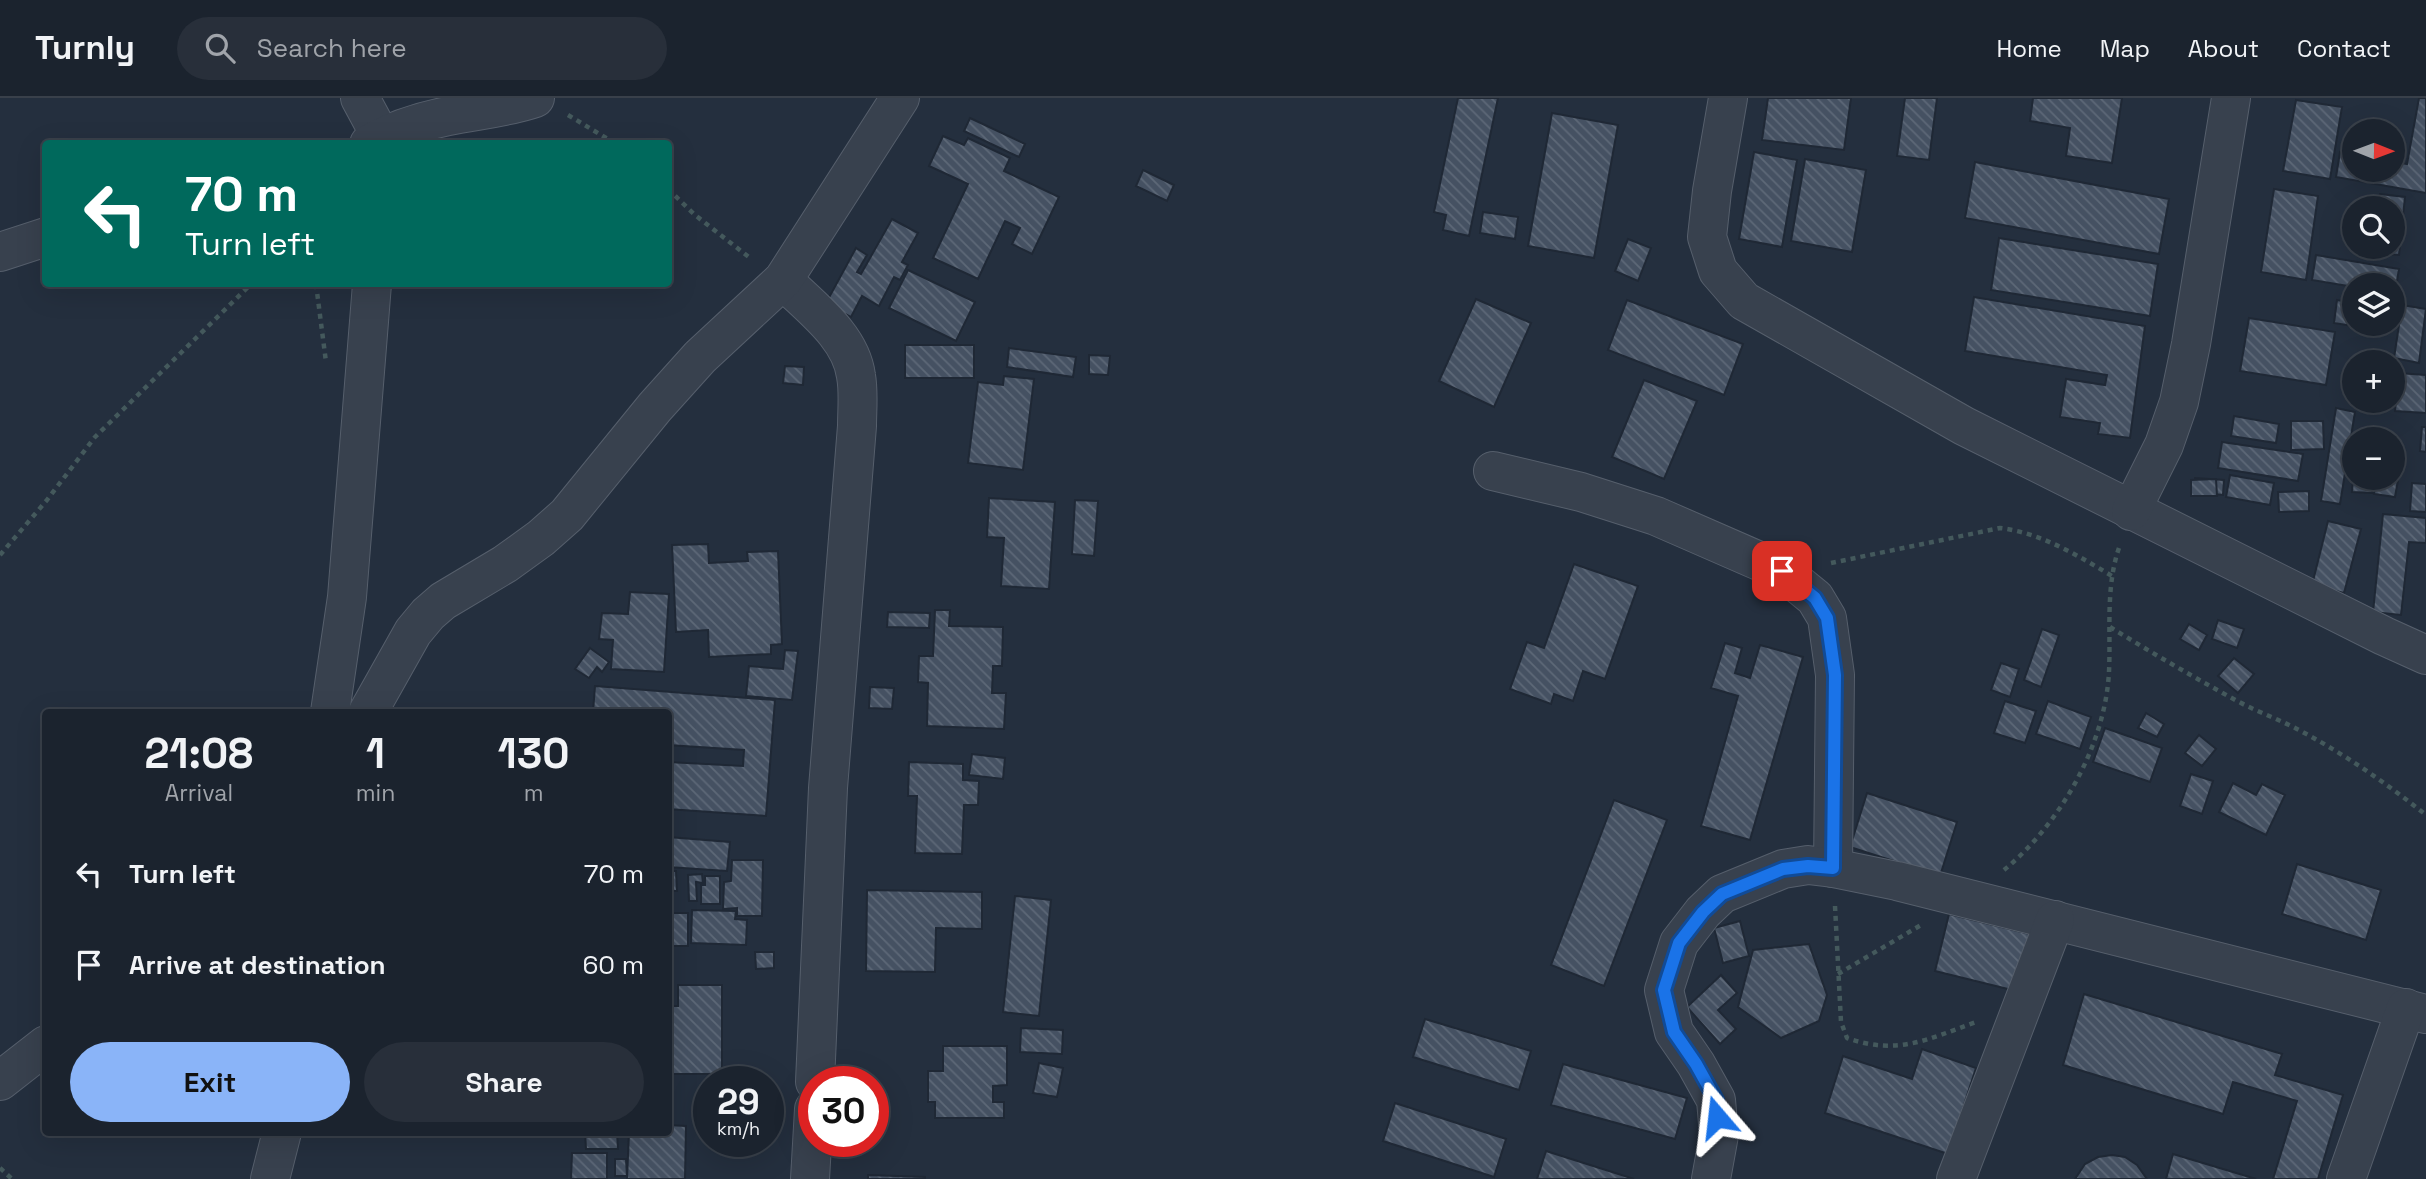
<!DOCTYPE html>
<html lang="en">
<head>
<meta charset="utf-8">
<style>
  :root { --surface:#1b232e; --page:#282f3a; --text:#f1f3f6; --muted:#a0a4aa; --line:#39404a; --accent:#8ab4f8 }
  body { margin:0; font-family:"Space Grotesk",sans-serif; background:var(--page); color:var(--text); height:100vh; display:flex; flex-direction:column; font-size:26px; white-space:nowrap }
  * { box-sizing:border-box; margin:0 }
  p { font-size:23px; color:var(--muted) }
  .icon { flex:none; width:38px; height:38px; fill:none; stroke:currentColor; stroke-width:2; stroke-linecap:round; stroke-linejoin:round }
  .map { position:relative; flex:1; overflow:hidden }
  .side { position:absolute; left:42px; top:611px; width:630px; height:427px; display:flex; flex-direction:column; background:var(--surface); border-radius:7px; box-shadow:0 7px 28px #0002,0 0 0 2px var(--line) }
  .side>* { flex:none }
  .top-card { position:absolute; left:42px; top:42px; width:630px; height:147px; border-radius:7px; box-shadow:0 7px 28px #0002,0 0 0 2px var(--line); background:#00695c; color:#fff; overflow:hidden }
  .needle { width:46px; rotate:91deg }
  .tools { position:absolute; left:2342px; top:21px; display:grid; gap:14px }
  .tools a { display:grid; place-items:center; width:63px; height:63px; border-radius:50%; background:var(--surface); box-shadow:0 7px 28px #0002,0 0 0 2px var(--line); font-size:35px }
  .speed { position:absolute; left:693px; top:968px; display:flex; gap:14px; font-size:35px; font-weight:700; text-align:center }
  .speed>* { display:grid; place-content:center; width:91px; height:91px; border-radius:50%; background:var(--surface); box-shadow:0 7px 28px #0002,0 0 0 2px var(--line); line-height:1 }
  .speed small { font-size:18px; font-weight:400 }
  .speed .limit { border:10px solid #d22; background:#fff; color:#111 }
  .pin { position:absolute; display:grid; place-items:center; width:60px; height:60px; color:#fff; margin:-30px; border-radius:14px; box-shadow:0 4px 10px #0006 }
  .me { position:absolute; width:77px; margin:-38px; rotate:343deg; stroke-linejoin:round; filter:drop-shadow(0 0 5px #0008) }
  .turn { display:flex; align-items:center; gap:24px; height:147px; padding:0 28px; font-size:32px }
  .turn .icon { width:91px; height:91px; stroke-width:2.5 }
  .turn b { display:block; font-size:49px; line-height:60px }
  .eta { display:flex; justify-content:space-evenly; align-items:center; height:119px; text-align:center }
  .eta b { font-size:42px; font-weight:800; line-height:49px }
  .action { display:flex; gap:14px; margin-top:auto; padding:14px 28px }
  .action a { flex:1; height:80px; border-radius:42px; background:var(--accent); color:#111; font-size:28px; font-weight:800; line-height:80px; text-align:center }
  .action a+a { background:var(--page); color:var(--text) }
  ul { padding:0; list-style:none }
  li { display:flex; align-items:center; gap:21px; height:91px; padding:0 28px }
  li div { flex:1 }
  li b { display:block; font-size:26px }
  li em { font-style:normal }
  header { display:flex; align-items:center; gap:42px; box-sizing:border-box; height:98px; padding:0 35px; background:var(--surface); border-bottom:2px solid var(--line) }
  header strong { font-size:33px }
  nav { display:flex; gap:38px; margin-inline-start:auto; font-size:24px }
  .search { width:490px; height:63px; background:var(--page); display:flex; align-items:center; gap:18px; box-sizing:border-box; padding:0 24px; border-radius:38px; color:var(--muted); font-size:26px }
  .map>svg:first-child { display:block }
  .building { fill:url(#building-back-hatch); stroke:#1f2835; stroke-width:2 }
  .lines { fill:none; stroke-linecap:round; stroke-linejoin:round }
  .minor-casing { stroke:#565f6c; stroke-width:40 }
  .path { stroke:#44595c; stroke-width:4.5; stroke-dasharray:5 5; stroke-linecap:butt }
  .minor { stroke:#38414e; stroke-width:38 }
  .route-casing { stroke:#114b97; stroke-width:18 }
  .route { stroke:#1a73e8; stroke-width:12 }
</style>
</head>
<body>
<header>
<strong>Turnly</strong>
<div class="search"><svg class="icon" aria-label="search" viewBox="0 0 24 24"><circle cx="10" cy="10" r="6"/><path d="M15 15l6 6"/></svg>Search here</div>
<nav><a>Home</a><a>Map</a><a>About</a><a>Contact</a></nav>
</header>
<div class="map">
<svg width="2426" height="1081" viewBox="0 0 2426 1081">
  <defs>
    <pattern id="building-back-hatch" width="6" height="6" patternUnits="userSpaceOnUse" patternTransform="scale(1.75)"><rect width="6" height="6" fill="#455162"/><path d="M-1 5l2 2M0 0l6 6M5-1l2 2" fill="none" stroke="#5d6877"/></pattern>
  </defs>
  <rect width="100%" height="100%" fill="#242f3e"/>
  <g class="building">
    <path d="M1458 0H1498L1469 138 1443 132 1446 117 1434 114Z"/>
    <path d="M1768 0H1851L1844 52 1762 42Z"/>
    <path d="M1905 0H1937L1929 62 1897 58Z"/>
    <path d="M2033 0H2122L2112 65 2066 58 2070 30 2030 23Z"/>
    <path d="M2419 0H2426V95L2336 79 2340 54 2354 57V72H2392V63L2407 66Z"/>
    <path d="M2296 2 2342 9 2330 81 2283 73Z"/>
    <path d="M1552 15 1618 27 1594 160 1528 148Z"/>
    <path d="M970 20 1025 46 1019 59 964 33Z"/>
    <path d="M943 38 964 47 968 40 1010 60 1004 73 1059 99 1032 156 1012 146 1020 130 1005 123 978 181 933 160 968 86 929 68Z"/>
    <path d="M1754 54 1797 62 1782 149 1739 141Z"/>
    <path d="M1805 61 1866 72 1852 154 1791 143Z"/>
    <path d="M1975 64 2169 101 2159 156 1965 120Z"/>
    <path d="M1143 72 1174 87 1167 103 1136 88Z"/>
    <path d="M2274 91 2318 98 2306 182 2261 174Z"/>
    <path d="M2380 96 2405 99 2399 157 2374 155 2375 149H2392V110H2379Z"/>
    <path d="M1483 114 1518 119 1515 141 1480 135Z"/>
    <path d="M892 121 918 135 902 164 908 167 900 182 894 179 879 208 862 198 851 219 826 205 856 150 867 157 857 174 861 176Z"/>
    <path d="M1999 140 2158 166 2150 218 1991 192Z"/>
    <path d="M1628 141 1651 150 1638 183 1615 173Z"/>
    <path d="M2316 157 2399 171 2395 195H2392V187L2354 189 2312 182Z"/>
    <path d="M908 172 975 204 956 243 889 210Z"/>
    <path d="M1974 199 2145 228 2130 340 2098 336 2100 325 2060 319 2066 281 2105 287 2107 277 1965 253Z"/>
    <path d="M1476 201 1531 225 1494 309 1439 283Z"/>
    <path d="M1627 202 1743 246 1724 297 1608 252Z"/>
    <path d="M2337 202 2354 205V226H2359V229L2334 225Z"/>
    <path d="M2402 207 2426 211 2419 265 2394 260Z"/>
    <path d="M2249 220 2335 234 2326 287 2240 273Z"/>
    <rect x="905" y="247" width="69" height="33"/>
    <path d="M1009 250 1076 259 1073 279 1007 269Z"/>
    <path d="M1089 257 1110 258 1108 277 1089 276Z"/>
    <path d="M785 268 804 269 803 287 783 285Z"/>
    <path d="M2398 275 2426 277V315L2395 313Z"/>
    <path d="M1004 278 1034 281 1023 372 968 365 978 284 1003 287Z"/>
    <path d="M1644 282 1697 303 1664 381 1612 359Z"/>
    <path d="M2336 310 2355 314 2340 406 2321 403Z"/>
    <path d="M2234 318 2279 326 2276 345 2231 338Z"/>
    <path d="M2291 323H2323L2324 351 2291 352Z"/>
    <path d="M2422 329H2426V354L2420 353Z"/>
    <path d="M2222 344 2303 356 2298 383 2218 370Z"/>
    <path d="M2392 364 2401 365 2395 399 2374 396 2376 380H2392Z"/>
    <path d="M2354 367V380H2373L2372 395 2352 394Z"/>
    <path d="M2230 377 2274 385 2270 407 2226 399Z"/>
    <path d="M2195 380 2224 382 2223 397 2195 394Z"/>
    <path d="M2216 381 2217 398H2191V382Z"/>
    <path d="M2412 385 2426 386V414L2410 413Z"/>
    <path d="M2309 393V413L2279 414 2278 394Z"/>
    <path d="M989 400 1055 404 1049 491 1001 488 1004 440 987 439Z"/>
    <path d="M1075 402 1098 403 1094 458 1072 456Z"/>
    <path d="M2383 416 2426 420V445L2409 444 2401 517 2373 514Z"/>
    <path d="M2328 423 2361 431 2344 495 2312 487Z"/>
    <path d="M708 446 709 465 748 463 747 454 778 453 782 546 771 547V556L709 559 708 532 676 534 672 447Z"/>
    <path d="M1574 466 1638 488 1605 581 1583 573 1573 603 1554 596 1551 606 1510 591 1527 544 1544 550Z"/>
    <path d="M630 494 669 496 664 574 611 571 613 542 599 541 602 515 628 516Z"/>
    <path d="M935 512H950L949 528 1003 529 1002 568H993L992 595H1006L1004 631 927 628 928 585 918 584 919 558H933Z"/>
    <path d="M888 514 930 515 929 530 887 529Z"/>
    <path d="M2218 522 2244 531 2237 550 2212 541Z"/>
    <path d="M2189 526 2207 537 2199 552 2180 541Z"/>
    <path d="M2042 531 2059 537 2041 589 2024 582Z"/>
    <path d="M1725 545 1742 550 1735 575 1750 580 1760 547 1803 559 1750 742 1701 728 1738 598 1711 590Z"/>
    <path d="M590 550 609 564 602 574 597 569 589 580 575 571Z"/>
    <path d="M785 552 798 553 792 602 746 598 749 568 783 571Z"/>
    <path d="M2234 560 2254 576 2238 595 2218 578Z"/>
    <path d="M2001 565 2019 571 2010 599 1991 592Z"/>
    <path d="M595 588 775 602 766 718 668 711V664L743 668 744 652 668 647V614H593Z"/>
    <path d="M870 589 894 590 892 611 869 610Z"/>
    <path d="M2005 603 2036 613 2025 645 1994 635Z"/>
    <path d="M2048 603 2091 619 2080 651 2036 636Z"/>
    <path d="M2146 615 2164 626 2157 639 2138 630Z"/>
    <path d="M2105 630 2162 650 2150 684 2093 664Z"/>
    <path d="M2199 637 2216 651 2202 668 2185 655Z"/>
    <path d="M972 656 1005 660 1003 681 969 677Z"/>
    <path d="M909 664 963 666V682L979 683 978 707H964L962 756 915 755 917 698H908Z"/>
    <path d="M2191 676 2213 683 2202 716 2180 708Z"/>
    <path d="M2233 685 2256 697 2262 686 2285 697 2266 737 2219 714Z"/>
    <path d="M1867 695 1957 724 1940 778 1850 749Z"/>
    <path d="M1614 702 1667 722 1604 888 1551 867Z"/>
    <path d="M668 739 730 744 727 773 668 769Z"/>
    <path d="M732 762H763L762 818H737V810L723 811 724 784 731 783Z"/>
    <path d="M2297 766 2381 792 2366 842 2282 816Z"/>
    <path d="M668 773H676L677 793H668Z"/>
    <path d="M702 776 703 785 696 784 697 803H689L688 777Z"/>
    <path d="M705 778H720V806H701V787H705Z"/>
    <path d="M867 792 982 794V831L936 830 935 874 866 873Z"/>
    <path d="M1015 798 1051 802 1039 918 1003 914Z"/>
    <path d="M692 812 736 813 735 821 747 822 746 847 691 845Z"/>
    <rect x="668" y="815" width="20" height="33"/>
    <path d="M1949 816 2030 836 2016 893 1935 873Z"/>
    <path d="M1740 823 1749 858 1723 865 1714 830Z"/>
    <path d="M1809 846 1827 897 1819 923 1781 940 1738 909 1753 852Z"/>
    <path d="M755 854H774V870L756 871Z"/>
    <path d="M1721 877 1737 895 1718 912 1736 931 1720 946 1687 909Z"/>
    <path d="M678 887H722V976H668V908H678Z"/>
    <path d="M2084 896 2282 956 2275 977 2343 997 2318 1081H2273L2297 1003 2233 984 2223 1016 2063 967Z"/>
    <path d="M1425 921 1531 953 1519 992 1413 959Z"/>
    <path d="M1021 930 1063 932 1062 956 1020 954Z"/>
    <path d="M943 948H1007V987L993 988V1004H1004V1020H935V1004H928V973H943Z"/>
    <path d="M1922 951 1976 970 1948 1056 1825 1015 1843 958 1912 981Z"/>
    <path d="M1039 965 1063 970 1057 999 1033 995Z"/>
    <path d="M1563 966 1687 1000 1675 1041 1551 1007Z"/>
    <path d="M1395 1005 1506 1041 1494 1079 1383 1043Z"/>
    <path d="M668 1027 686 1028 685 1081H627L629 1034H668Z"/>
    <path d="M585 1034H617L618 1051H586Z"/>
    <path d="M1546 1053 1634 1081H1537Z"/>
    <path d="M572 1055H607V1081H571Z"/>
    <path d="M2173 1056 2256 1081H2166Z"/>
    <path d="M2112 1057 2125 1059 2137 1067 2147 1081H2075L2085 1066 2098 1059Z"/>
    <path d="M615 1061H626L627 1078H615Z"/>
    <path d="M868 1077 925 1079V1081H868Z"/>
  </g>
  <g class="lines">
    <defs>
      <g id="minor">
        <path d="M360 0 381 39V46"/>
        <path d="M1728 0 1712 93 1707 139 1718 173 1744 203 1964 328 2384 538 2426 557"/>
        <path d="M369 46C392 33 422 23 448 18 477 12 506 10 535 0"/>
        <path d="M0 154 46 139"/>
        <path d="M783 182C810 209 851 238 856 278 859 294 857 312 857 328L828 690 815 984"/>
        <path d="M1493 373 1581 394 1656 418 1782 473 1815 500 1827 520 1835 577 1833 770"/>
        <path d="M2131 413 2164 347 2179 304 2191 246 2231 0"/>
        <path d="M330 614 347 499 372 186"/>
        <path d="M368 614 413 534 428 516 443 503 505 466 541 440 567 417 655 309 700 259 783 182 900 0"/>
        <path d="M0 983 46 947"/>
        <path d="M270 1081 282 1034"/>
        <path d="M810 1081 814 1011"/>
        <path d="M1711 1081 1719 1037 1716 1002 1696 966 1674 934 1664 892 1679 845 1703 814 1722 796 1783 771 1808 767 1833 770 1897 783 2426 916"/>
        <path d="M1956 1081 2055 822"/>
        <path d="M2346 1081 2406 910"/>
      </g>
    </defs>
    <use href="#minor" class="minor-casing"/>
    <g class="path">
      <path d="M568 17 616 46"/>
      <path d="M668 91 695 117 750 160"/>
      <path d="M316 186 326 264"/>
      <path d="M0 457 47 402 95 339 251 186"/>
      <path d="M1831 465 2000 430C2041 435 2077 457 2112 478"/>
      <path d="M2110 529C2152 555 2195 580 2239 604 2258 614 2278 621 2297 631 2343 655 2386 685 2426 717"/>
      <path d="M2004 772C2060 726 2105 648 2109 574 2111 532 2105 488 2120 447"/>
      <path d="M1835 808 1841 924 1847 940C1898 958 1928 941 1976 924"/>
      <path d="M1838 876 1921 827"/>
      <path d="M0 1070 12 1081"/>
    </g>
    <use href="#minor" class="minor"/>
  </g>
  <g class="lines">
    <defs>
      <path id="route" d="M1717 1019 1716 1002 1696 966 1674 934 1664 892 1679 845 1703 814 1722 796 1783 771 1808 768 1833 770 1835 577 1827 520 1815 500 1782 473"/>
    </defs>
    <use href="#route" class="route-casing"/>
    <use href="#route" class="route"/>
  </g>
</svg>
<div class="tools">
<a><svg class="needle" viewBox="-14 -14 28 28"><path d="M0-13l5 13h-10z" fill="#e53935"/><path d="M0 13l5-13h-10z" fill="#a0a4aa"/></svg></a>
<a><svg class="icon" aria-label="search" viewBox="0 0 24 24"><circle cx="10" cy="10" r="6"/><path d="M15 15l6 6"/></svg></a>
<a><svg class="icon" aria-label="layers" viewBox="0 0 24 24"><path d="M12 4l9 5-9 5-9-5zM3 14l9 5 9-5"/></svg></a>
<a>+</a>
<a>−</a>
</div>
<div class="speed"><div>29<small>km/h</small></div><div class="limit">30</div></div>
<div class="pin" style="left:1782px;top:473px;background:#d93025"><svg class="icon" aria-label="arrive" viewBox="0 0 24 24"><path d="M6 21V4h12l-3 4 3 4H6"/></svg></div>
<svg class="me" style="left:1717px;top:1019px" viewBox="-20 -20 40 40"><path d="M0-17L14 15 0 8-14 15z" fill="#1a73e8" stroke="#fff" stroke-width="4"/></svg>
<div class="top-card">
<div class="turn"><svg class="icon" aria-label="left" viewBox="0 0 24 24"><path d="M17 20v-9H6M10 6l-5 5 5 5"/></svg><div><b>70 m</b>Turn left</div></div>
</div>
<section class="side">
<div class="eta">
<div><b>21:08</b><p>Arrival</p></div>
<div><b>1</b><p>min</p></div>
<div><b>130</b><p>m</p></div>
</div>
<ul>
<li><svg class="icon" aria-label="left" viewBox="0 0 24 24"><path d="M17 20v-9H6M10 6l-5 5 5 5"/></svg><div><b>Turn left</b></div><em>70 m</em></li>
<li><svg class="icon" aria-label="arrive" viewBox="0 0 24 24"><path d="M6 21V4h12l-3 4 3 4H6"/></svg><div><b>Arrive at destination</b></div><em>60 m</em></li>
</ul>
<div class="action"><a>Exit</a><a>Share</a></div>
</section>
</div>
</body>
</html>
